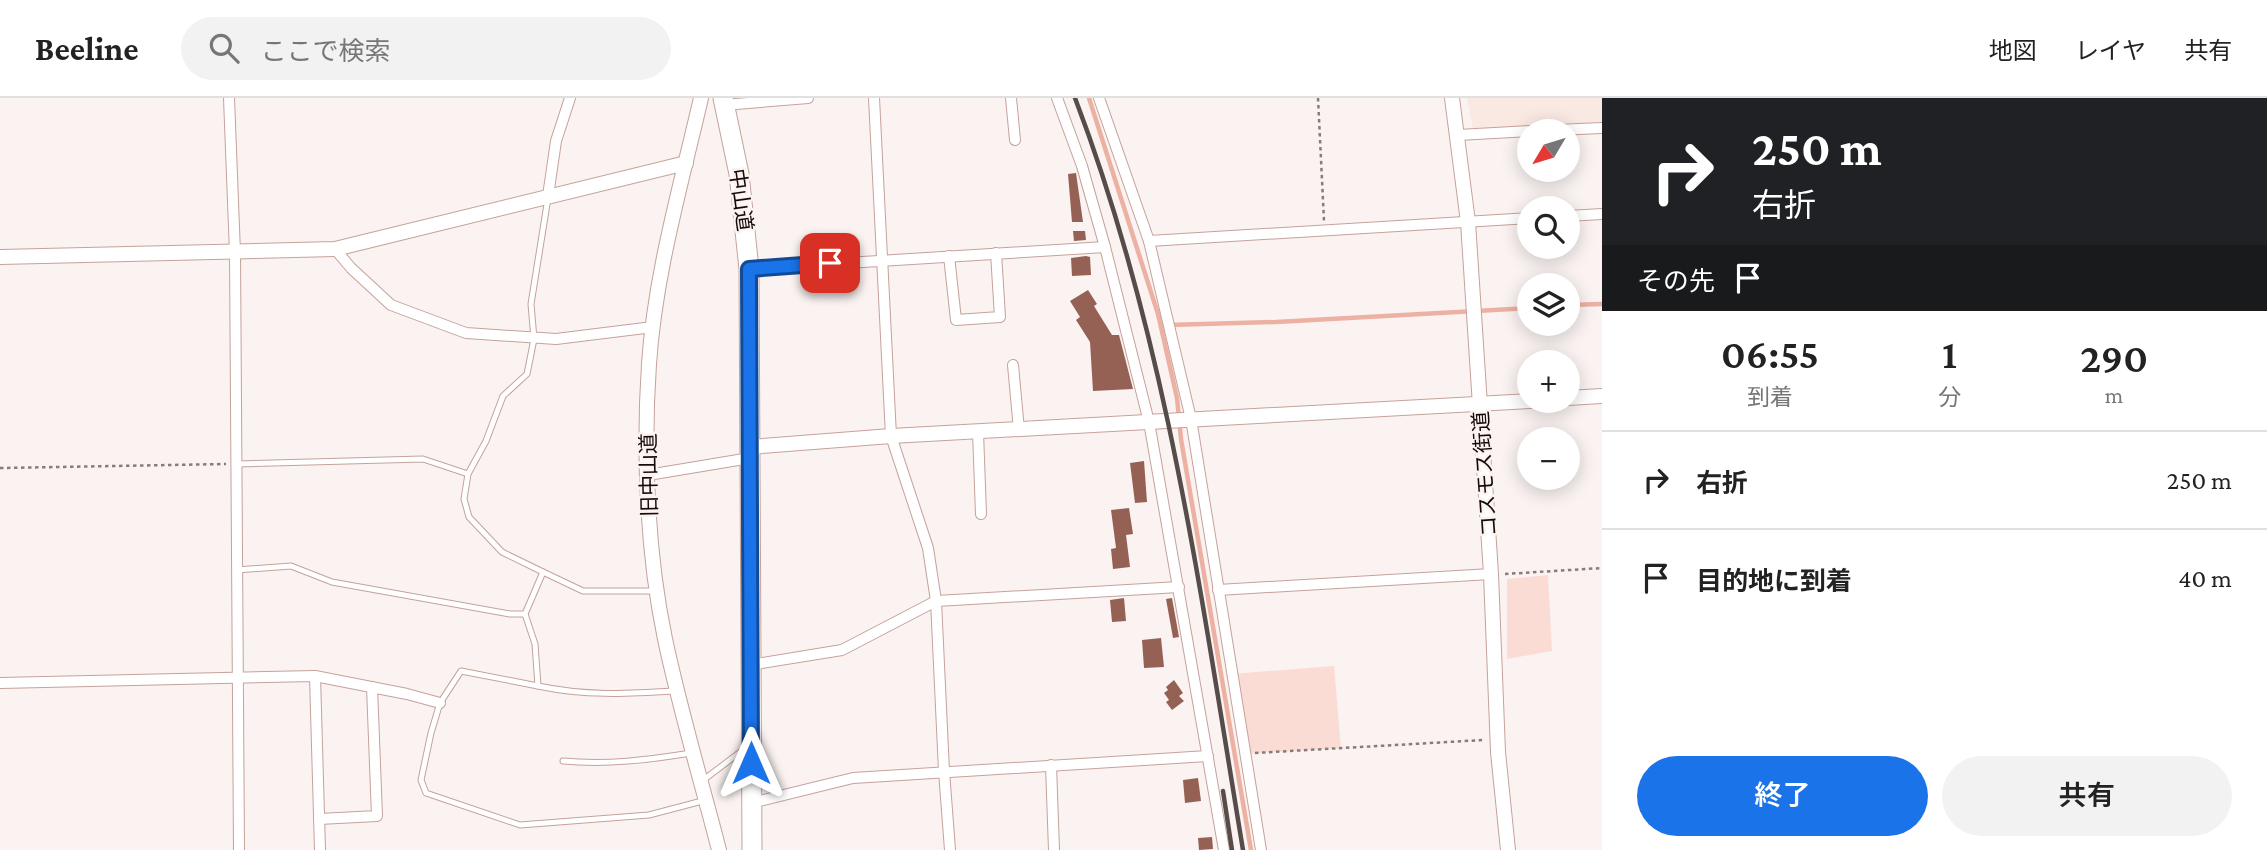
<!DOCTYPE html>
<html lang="ja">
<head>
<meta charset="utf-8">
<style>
  :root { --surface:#fff; --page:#f2f2f2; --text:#222; --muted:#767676; --line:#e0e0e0; --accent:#1a73e8 }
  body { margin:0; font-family:"Crimson Pro","Noto Sans JP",serif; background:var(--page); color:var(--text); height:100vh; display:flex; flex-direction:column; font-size:26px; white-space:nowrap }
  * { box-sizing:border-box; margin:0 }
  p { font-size:23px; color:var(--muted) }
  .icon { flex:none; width:38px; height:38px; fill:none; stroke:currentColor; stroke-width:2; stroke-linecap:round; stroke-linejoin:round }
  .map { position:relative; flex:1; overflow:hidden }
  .drawer { display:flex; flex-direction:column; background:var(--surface); width:665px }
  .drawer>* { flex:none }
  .hud { background:#202124; color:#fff; overflow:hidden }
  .needle { width:46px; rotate:232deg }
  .fabs { position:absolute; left:1517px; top:21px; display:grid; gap:14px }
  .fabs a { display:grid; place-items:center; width:63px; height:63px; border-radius:50%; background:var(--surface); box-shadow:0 4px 18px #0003; font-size:35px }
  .pin { position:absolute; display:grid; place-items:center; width:60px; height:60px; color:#fff; margin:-30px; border-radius:14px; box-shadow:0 4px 10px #0006 }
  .me { position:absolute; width:77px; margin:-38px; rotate:0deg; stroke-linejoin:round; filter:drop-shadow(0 0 5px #0008) }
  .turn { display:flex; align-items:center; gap:24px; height:147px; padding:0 35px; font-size:32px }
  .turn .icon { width:91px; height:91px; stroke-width:2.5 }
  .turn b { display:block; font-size:49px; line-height:60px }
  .then { display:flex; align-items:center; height:66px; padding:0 35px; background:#0003; gap:14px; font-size:26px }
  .eta { display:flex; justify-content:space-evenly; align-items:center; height:119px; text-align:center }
  .eta b { font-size:42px; font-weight:600; line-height:49px }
  .action { display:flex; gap:14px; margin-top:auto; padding:14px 35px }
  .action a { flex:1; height:80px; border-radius:42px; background:var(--accent); color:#fff; font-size:28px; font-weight:600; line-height:80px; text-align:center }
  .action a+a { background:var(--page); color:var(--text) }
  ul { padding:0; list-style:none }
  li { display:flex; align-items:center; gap:21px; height:98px; padding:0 35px; border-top:2px solid var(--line) }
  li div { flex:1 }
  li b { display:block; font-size:26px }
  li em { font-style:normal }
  header { display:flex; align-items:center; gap:42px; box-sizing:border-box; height:98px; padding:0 35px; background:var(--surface); border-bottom:2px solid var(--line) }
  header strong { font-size:33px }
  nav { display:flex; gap:38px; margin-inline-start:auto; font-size:24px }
  .search { width:490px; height:63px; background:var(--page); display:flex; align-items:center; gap:18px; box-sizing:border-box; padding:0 24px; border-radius:38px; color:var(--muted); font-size:26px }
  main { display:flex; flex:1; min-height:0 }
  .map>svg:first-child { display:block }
  .built { fill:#fae8e3 }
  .green { fill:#fbdcd4 }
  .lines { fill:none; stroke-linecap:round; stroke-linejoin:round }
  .stream { stroke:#ecb1a3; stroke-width:4.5 }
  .building { fill:#956155 }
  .lane-casing { stroke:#c5a29a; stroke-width:7 }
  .street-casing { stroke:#c5a29a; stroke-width:12 }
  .secondary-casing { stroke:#c5a29a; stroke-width:16 }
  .highway-casing { stroke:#c5a29a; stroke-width:21 }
  .path { stroke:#867d7a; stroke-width:2.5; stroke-dasharray:3.5 3.5; stroke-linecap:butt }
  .lane { stroke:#fff; stroke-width:5 }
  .street { stroke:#fff; stroke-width:10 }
  .secondary { stroke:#fff; stroke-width:14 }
  .highway { stroke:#fff; stroke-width:19 }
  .rail { stroke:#564c4a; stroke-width:4.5 }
  .route-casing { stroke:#114b97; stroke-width:18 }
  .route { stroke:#1a73e8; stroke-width:12 }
  .labels { text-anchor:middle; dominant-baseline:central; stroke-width:5; stroke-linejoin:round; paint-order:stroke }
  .street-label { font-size:21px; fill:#150a07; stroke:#faf3f1 }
</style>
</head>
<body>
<header>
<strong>Beeline</strong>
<div class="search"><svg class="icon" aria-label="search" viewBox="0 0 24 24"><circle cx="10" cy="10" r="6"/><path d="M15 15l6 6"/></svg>ここで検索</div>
<nav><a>地図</a><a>レイヤ</a><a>共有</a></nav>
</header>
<main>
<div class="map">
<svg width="1602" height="752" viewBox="0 0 1602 752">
  <rect width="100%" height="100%" fill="#faf3f1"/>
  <path class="built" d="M1467 0H1602V24L1473 31Z"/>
  <g class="green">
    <path d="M1548 477 1552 553 1507 561V481Z"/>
    <path d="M1334 568 1341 650 1245 656 1232 576Z"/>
  </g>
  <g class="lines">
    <g class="stream">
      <path d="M1089 0 1158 216 1177 300 1181 341 1251 752"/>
      <path d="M1568 207 1602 206"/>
      <path d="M1168 227 1276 224 1530 210"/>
    </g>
  </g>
  <g class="building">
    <path d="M1076 75 1083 124H1072L1068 76Z"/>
    <path d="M1073 133H1085L1086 142 1074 143Z"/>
    <path d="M1086 158 1090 159 1091 177 1072 178 1071 160Z"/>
    <path d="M1088 192 1097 206 1094 208 1112 237H1119L1133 291 1093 293 1090 244 1076 222 1080 219 1070 203Z"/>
    <path d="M1144 363 1147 404 1135 405 1130 365Z"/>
    <path d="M1129 410 1133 436 1126 437 1130 469 1113 471 1111 451 1116 450 1111 412Z"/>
    <path d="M1124 500 1126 523 1112 524 1110 502Z"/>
    <path d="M1172 500 1179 539 1173 540 1166 501Z"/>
    <path d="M1161 540 1164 569 1144 570 1142 542Z"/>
    <path d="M1174 582 1183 595 1179 598 1184 603 1172 612 1166 604 1169 602 1164 595 1168 592 1166 589Z"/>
    <path d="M1198 680 1201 703 1185 705 1183 682Z"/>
    <path d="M1212 739 1213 751 1199 752 1198 740Z"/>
  </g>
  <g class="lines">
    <defs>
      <g id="lane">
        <path d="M237 366 423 361 468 376"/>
        <path d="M237 472 291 468 332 484 510 516H525L543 474 583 493H656"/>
        <path d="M543 474 502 454 469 419 464 401 468 376 486 343 503 298 527 276 534 241 531 206 548 100"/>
        <path d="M525 516 535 546 538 588 461 573 440 605 431 635 421 682 426 695 520 727 649 717 706 702"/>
        <path d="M538 588C585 598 626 596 674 593"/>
        <path d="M563 663C607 667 648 662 691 655"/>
        <path d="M702 683 747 649"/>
      </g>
      <g id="street">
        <path d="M229 0 235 155 239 752"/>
        <path d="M874 0 891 338 928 450 936 503 944 673 950 752"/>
        <path d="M1011 0 1015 42"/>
        <path d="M1099 0 1149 143 1191 321 1261 752"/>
        <path d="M724 7 808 0"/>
        <path d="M1534 33 1602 30"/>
        <path d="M1458 37 1530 33"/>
        <path d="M548 98 556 43 570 0"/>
        <path d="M1568 118 1602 116"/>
        <path d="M1149 143 1530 120"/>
        <path d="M1105 149 1149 324 1224 752"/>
        <path d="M335 151 351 170 391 207 466 235 556 241 653 229"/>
        <path d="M949 158 956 222 1000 219 996 155"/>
        <path d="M749 171 1105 149 1082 68 1057 0"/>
        <path d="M1013 267 1019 332"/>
        <path d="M978 334 981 416"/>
        <path d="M648 377 750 360"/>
        <path d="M1218 492 1491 476"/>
        <path d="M750 567 842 552 936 503 1179 489"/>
        <path d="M315 578 320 752"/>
        <path d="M0 585 315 578 407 596 440 605"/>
        <path d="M1051 667 1054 752"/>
        <path d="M751 705 853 680 1208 658"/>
        <path d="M319 721 377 718 372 589"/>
      </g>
      <g id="secondary">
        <path d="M701 0C681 87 655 176 649 266 643 354 647 455 665 541 680 612 701 682 719 752"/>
        <path d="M1452 0 1468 124 1491 476 1498 654 1508 752"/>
        <path d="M0 159 335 151 686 65"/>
        <path d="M1568 300 1602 298"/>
        <path d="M750 349 891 338 1530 303"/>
      </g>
      <path id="highway" d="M723 0 739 76 749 171 752 752"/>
    </defs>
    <use href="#lane" class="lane-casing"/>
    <use href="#street" class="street-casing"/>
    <use href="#secondary" class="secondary-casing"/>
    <use href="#highway" class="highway-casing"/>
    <g class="path">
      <path d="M1318 0 1324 123"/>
      <path d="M0 370 226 366"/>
      <path d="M1505 476 1602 470"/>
      <path d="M1255 655 1483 642"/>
    </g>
    <use href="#lane" class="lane"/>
    <use href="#street" class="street"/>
    <use href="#secondary" class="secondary"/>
    <use href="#highway" class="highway"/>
    <g class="rail">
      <path d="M1075 0C1167 241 1201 499 1243 752"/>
      <path d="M1223 693 1232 752"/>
    </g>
  </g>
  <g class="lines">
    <defs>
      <path id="route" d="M751 665 749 171 830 165"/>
    </defs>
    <use href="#route" class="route-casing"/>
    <use href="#route" class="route"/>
  </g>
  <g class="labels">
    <g class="street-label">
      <text transform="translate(741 102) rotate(82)">中山道</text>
      <text transform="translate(1485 376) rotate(-94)">コスモス街道</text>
      <text transform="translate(649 377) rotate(-91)">旧中山道</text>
    </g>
  </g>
</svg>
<div class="fabs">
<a><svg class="needle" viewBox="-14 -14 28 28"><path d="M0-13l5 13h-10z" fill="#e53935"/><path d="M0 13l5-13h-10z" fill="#767676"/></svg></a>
<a><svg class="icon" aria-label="search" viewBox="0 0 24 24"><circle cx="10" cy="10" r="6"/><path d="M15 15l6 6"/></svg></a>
<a><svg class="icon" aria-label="layers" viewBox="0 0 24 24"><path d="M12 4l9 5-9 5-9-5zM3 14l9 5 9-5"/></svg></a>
<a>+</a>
<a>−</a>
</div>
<div class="pin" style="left:830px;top:165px;background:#d93025"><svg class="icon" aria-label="arrive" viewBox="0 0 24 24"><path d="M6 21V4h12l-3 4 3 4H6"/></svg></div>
<svg class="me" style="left:751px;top:665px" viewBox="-20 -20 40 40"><path d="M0-17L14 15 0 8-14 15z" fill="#1a73e8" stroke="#fff" stroke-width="4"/></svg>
</div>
<section class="drawer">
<div class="hud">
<div class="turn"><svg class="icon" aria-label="right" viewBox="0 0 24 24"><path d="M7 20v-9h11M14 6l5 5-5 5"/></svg><div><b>250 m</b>右折</div></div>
<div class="then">その先<svg class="icon" aria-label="arrive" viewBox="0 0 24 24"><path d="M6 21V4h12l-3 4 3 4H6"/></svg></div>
</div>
<div class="eta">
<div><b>06:55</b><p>到着</p></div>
<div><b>1</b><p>分</p></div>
<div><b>290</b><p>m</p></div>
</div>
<ul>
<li><svg class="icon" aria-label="right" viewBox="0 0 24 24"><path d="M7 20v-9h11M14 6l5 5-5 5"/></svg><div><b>右折</b></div><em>250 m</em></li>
<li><svg class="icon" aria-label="arrive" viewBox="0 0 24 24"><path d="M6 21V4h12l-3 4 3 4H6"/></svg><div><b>目的地に到着</b></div><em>40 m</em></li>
</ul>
<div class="action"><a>終了</a><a>共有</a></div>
</section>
</main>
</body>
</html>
